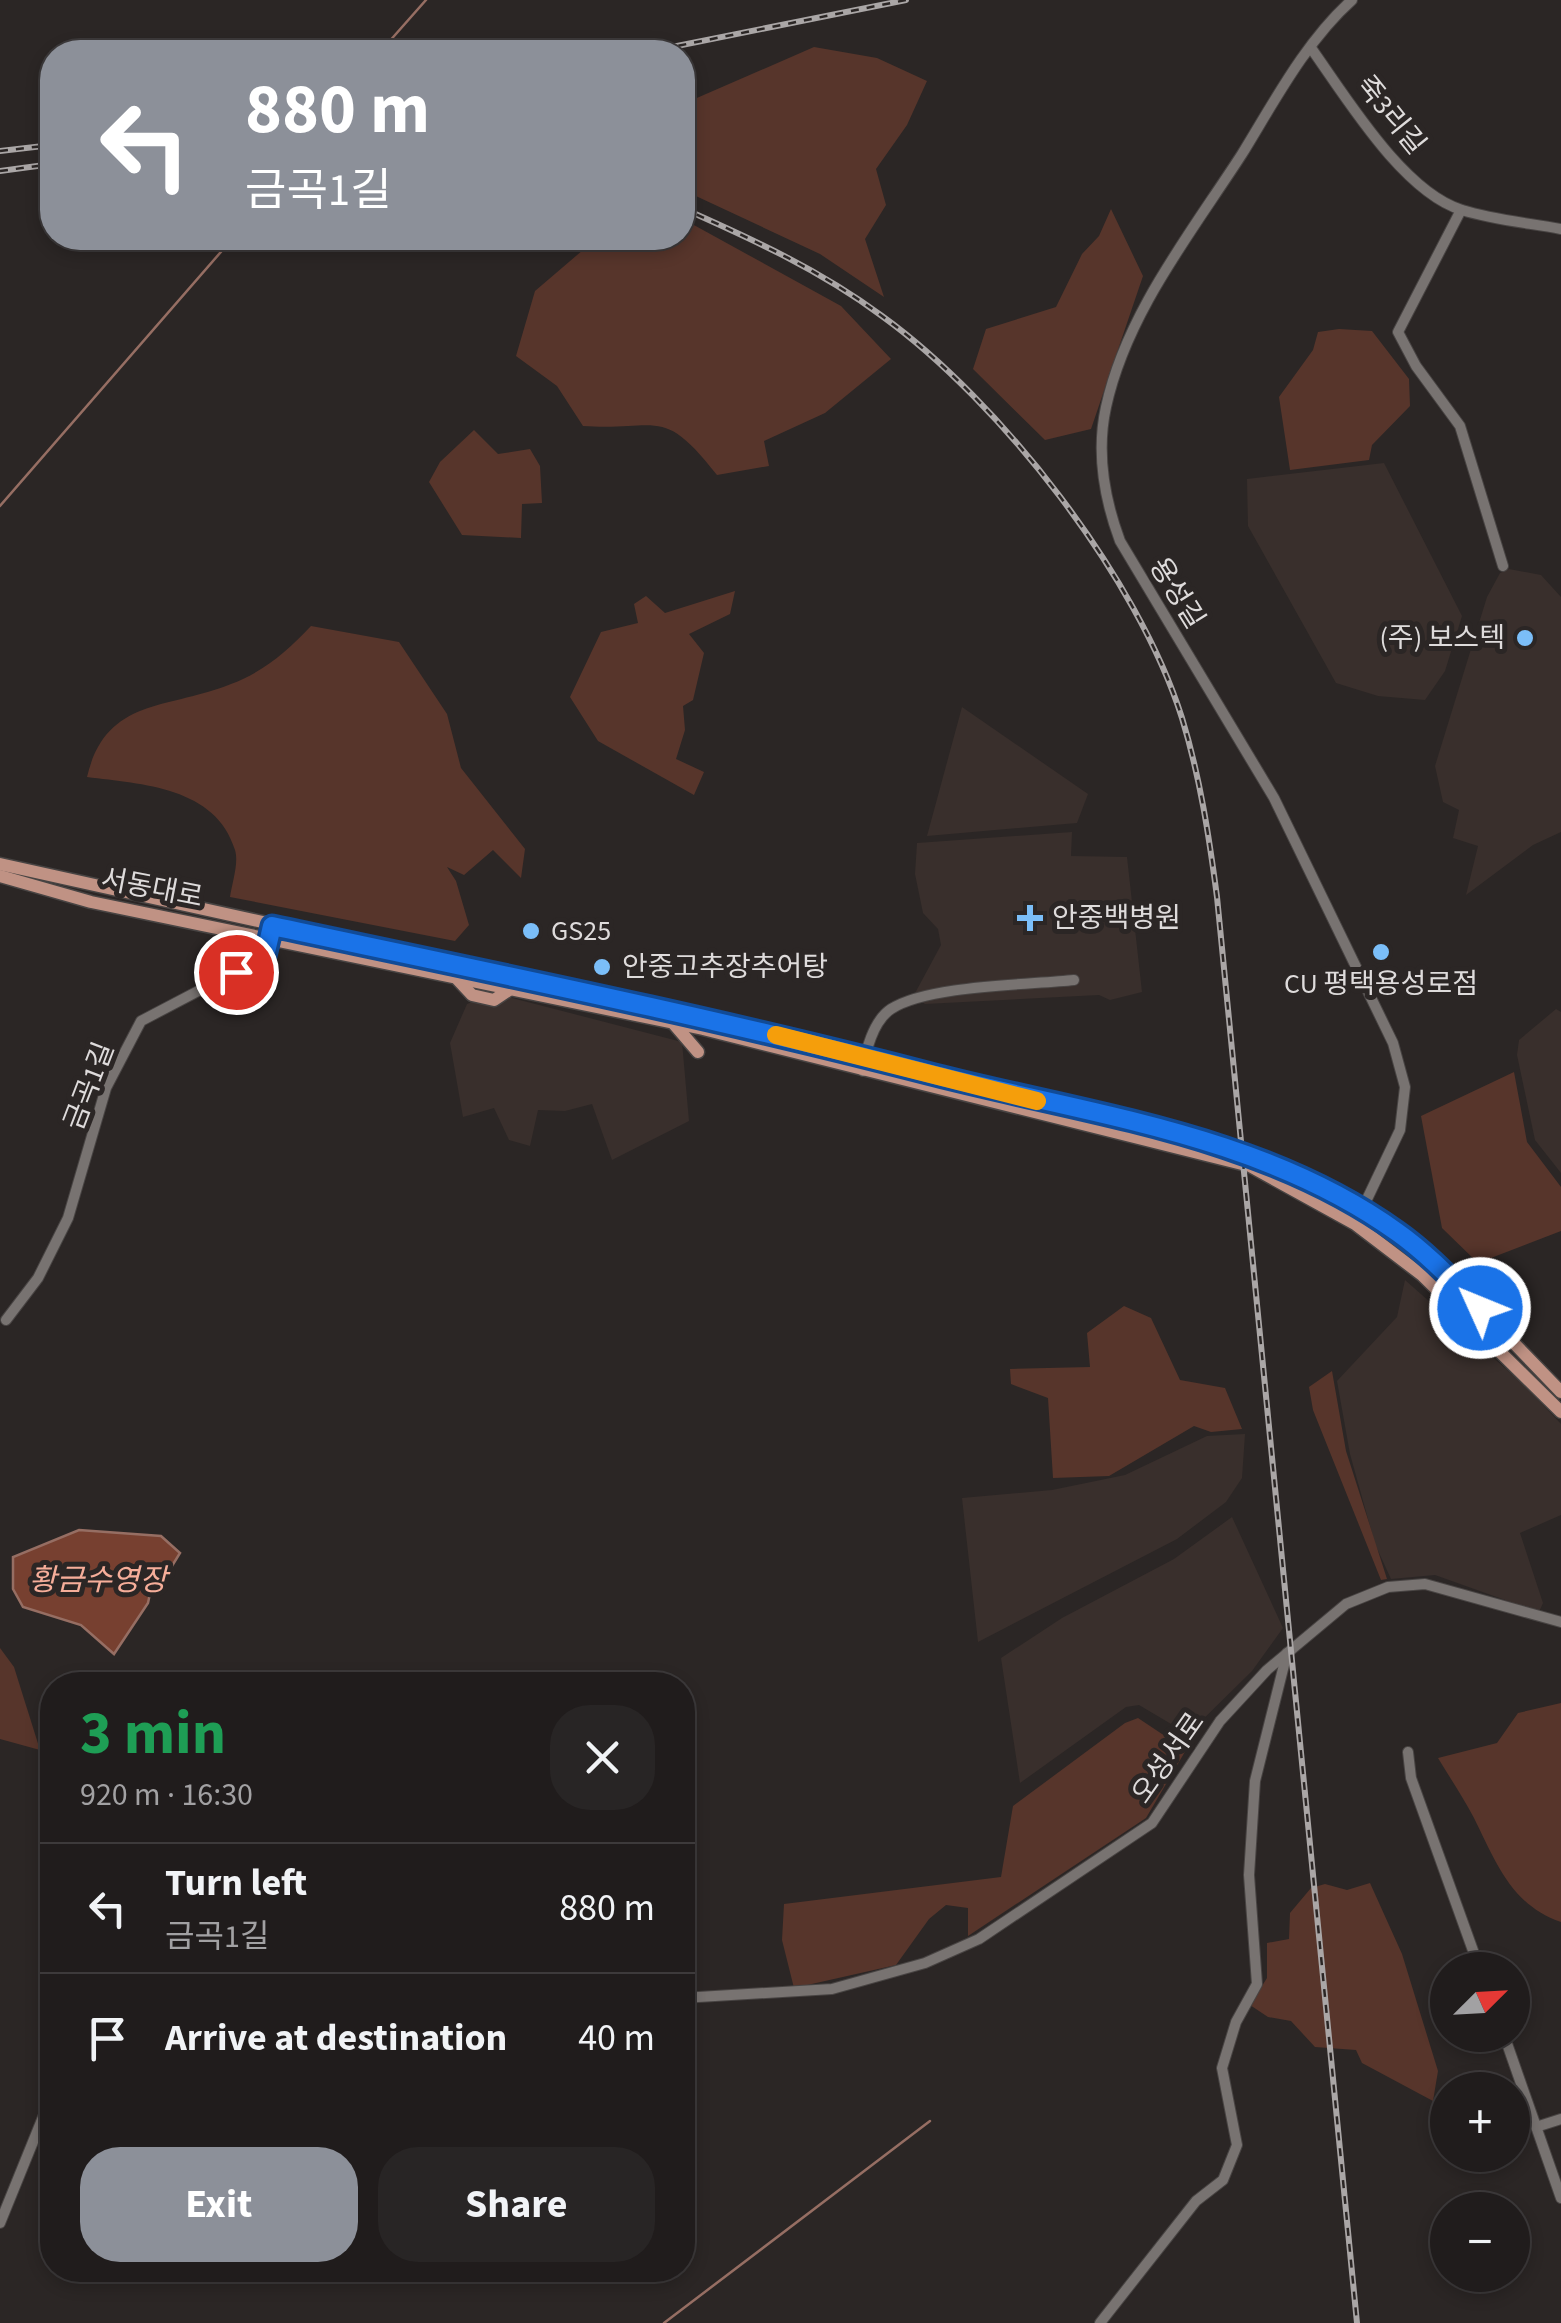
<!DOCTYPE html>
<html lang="en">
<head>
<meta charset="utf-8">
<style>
  :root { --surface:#201c1c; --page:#282525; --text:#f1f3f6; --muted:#a2a1a3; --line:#3d3a3b; --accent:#8c9099 }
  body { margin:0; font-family:"Source Sans 3","Noto Sans KR",sans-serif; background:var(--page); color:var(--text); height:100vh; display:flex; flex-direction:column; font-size:38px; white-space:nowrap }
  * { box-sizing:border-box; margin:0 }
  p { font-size:32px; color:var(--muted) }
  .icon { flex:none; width:55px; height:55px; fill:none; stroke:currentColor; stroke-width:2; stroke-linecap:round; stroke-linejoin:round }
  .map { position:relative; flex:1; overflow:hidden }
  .side { position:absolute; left:40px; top:1672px; width:655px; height:610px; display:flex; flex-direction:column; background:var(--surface); border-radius:40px; box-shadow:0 5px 15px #0003,0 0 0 2px var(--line) }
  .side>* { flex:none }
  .banner { position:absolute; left:40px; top:40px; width:655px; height:210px; border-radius:40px; box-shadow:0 5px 15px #0003,0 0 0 2px var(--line); background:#8c9099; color:#fff; overflow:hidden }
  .needle { width:65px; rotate:66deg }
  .fabs { position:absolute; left:1430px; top:1952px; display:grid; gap:20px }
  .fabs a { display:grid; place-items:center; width:100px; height:100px; border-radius:50%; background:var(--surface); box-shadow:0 5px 15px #0003,0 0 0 2px var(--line); font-size:50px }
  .pin { position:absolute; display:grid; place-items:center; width:85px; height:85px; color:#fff; margin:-42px; border:5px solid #fff; border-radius:50%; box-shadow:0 2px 10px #0007 }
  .me { position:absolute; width:110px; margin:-55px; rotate:314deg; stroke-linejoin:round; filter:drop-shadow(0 0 8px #0008) }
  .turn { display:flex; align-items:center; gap:35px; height:210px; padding:0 40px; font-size:45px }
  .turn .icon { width:130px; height:130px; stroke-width:2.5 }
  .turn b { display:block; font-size:70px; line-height:85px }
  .round { display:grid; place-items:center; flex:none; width:105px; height:105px; border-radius:40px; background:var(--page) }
  .overview { display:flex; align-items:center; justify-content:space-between; height:170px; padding:0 40px }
  h1 { font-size:60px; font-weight:700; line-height:75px; color:#1e9e55 }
  .button { display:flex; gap:20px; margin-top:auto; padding:20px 40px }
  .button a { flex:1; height:115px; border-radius:40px; background:var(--accent); color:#fff; font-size:40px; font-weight:700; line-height:115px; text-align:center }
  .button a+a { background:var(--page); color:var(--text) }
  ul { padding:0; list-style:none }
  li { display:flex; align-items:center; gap:30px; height:130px; padding:0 40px; border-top:2px solid var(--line) }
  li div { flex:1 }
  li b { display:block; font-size:38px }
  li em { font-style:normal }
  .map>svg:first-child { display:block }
  .built { fill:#392f2c }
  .green { fill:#57352b }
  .water { fill:#774030; stroke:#966e63; stroke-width:2.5 }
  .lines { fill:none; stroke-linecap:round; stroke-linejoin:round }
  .stream { stroke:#966e63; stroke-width:2.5 }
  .minor-casing { stroke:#484443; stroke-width:12 }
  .major-casing { stroke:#484443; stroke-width:15 }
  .minor { stroke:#787371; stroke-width:10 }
  .major { stroke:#c09284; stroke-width:12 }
  .rail-casing { stroke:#aaa6a6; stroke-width:6 }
  .rail { stroke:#2b2625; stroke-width:2.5; stroke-dasharray:8; stroke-linecap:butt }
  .route-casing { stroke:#114b97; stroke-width:25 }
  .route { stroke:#1a73e8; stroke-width:18 }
  .slow { stroke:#f59e0b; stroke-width:18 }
  .poi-dot { fill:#7bbef8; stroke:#2b2625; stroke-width:4 }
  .labels { text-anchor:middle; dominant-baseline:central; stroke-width:10; stroke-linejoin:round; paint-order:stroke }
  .street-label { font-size:28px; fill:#dedbdb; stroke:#2b2625 }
  .poi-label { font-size:28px; fill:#dedbdb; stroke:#2b2625; text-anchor:start }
  .water-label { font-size:30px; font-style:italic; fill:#f6ae9a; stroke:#2b2625 }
</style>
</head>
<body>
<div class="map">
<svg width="1561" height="2323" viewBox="0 0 1561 2323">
  <rect width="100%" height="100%" fill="#2b2625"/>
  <g class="built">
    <path d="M1384 463 1462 616 1445 671 1425 700 1378 696 1336 683 1248 526 1247 479Z"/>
    <path d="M1509 569 1541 575 1561 597V832L1533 845 1466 895 1478 846 1453 838 1459 810 1443 802 1435 766 1487 597 1500 573Z"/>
    <path d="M962 707 1088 794 1077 823 927 836Z"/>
    <path d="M1072 832 1071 856 1127 857 1142 992 1110 1000 1099 995 925 1004 914 995 941 945 938 929 923 913 915 874 917 843Z"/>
    <path d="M493 993 682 1042 689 1121 612 1160 592 1104 565 1111 538 1110 530 1146 509 1140 494 1108 463 1117 450 1043 467 1004Z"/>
    <path d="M1556 1009 1561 1012V1173L1535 1140 1517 1055 1519 1040Z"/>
    <path d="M1405 1280 1522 1383 1561 1424V1515L1520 1533 1543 1603 1539 1612 1435 1575 1391 1579 1375 1544 1350 1454 1337 1381 1397 1317Z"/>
    <path d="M1245 1434 1242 1478 1226 1502 1177 1539 978 1642 962 1498 1052 1490 1125 1475 1207 1436Z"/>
    <path d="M1232 1517 1283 1628 1252 1671 1188 1734 1139 1705 1126 1707 1020 1783 1001 1658 1062 1618 1174 1559Z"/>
  </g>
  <g class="green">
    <path d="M814 47 877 58 927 81 907 125 876 169 886 205 865 239 884 297 820 254 683 190V104Z"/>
    <path d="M1111 209 1143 276 1091 429 1045 440 973 369 986 329 1056 307 1082 254 1099 236Z"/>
    <path d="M683 219 841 306 891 359 825 413 764 441 769 466 717 475C662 405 660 431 583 426L557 386 516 356 535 291 597 238H682Z"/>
    <path d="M1339 329 1372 331 1409 379 1410 406 1372 445 1369 460 1290 470 1279 397 1313 350 1318 332Z"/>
    <path d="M474 430 498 454 530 449 540 466 542 503 522 504 521 538 462 535 429 482 440 462Z"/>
    <path d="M735 591 730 614 689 634 704 653 693 700 683 706 685 730 676 759 704 772 694 795 598 741 570 697 601 632 638 623 634 604 646 596 665 613Z"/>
    <path d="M311 626 399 642 447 714 461 768 525 849 521 878 493 850 464 875 447 867 456 881 469 925 455 941 230 897C232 883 239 863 235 850 216 787 142 784 87 777 106 697 167 710 231 684 265 671 286 652 311 626Z"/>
    <path d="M1514 1072 1527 1142 1561 1187V1231L1478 1263 1442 1228 1421 1116Z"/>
    <path d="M1124 1306 1151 1318 1180 1380 1225 1388 1242 1429 1211 1432 1194 1426 1109 1476 1053 1478 1048 1398 1011 1384 1010 1369 1090 1367 1087 1333Z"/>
    <path d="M1332 1371 1346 1451 1387 1579 1381 1580 1313 1410 1309 1387Z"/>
    <path d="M0 1648 14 1667 40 1750 0 1739Z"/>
    <path d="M1561 1703V1922C1511 1905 1496 1862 1474 1818 1463 1797 1450 1778 1438 1758L1497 1743 1518 1713Z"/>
    <path d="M1138 1718 1186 1750 1146 1818 968 1936V1908L946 1905 929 1919 896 1965 794 1988 782 1940 784 1904 1001 1877 1013 1806 1125 1723Z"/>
    <path d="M1370 1883 1402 1954 1438 2071 1433 2101 1362 2063 1356 2050 1315 2047 1291 2021 1268 2017 1250 2005 1267 1978V1943L1289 1939 1290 1913 1311 1888 1325 1884 1347 1890Z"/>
  </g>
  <path class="water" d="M79 1530 161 1536 180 1553 161 1584H152L148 1603 114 1654 81 1625 23 1607 13 1589V1557Z"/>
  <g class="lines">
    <g class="stream">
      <path d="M380 52 426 0"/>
      <path d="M0 506 233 238"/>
      <path d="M664 2323 930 2121"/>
    </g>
    <defs>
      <g id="minor">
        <path d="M1352 0C1306 41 1274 102 1242 154 1191 233 1126 314 1106 407 1096 453 1104 498 1120 541L1274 798 1393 1043 1405 1087 1400 1130 1358 1218"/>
        <path d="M1311 48C1346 97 1403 192 1462 210 1494 220 1529 223 1561 229"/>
        <path d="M1461 210 1398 332 1416 366 1460 426 1503 566"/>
        <path d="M863 1071C865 1052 873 1021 891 1009 928 985 1028 985 1074 980"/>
        <path d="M6 1320 38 1278 68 1218 106 1088 141 1021 265 956 271 934"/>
        <path d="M1408 1752 1411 1778 1480 1970"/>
        <path d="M682 1998 832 1989 925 1963 979 1939 1152 1823 1220 1721 1267 1670 1346 1604 1388 1587 1425 1584 1561 1622"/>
        <path d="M1504 2035 1561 2198"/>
        <path d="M1536 2127 1561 2119"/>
        <path d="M0 2223 52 2095"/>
        <path d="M1100 2323 1196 2201 1223 2180 1237 2145 1222 2068 1236 2022 1257 1984 1249 1875 1255 1781 1287 1653"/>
      </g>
      <g id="major">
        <path d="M0 864 865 1055 1228 1147 1312 1183 1400 1234 1457 1284 1561 1392"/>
        <path d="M0 876 91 902 703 1029 1250 1166 1355 1224 1422 1275 1561 1412"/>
        <path d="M458 980 472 995 494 1000 509 990"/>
        <path d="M674 1024 698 1052"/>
      </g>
    </defs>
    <use href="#minor" class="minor-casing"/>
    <use href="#major" class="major-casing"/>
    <use href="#minor" class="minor"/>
    <use href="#major" class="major"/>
    <defs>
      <g id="rail">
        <path d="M611 52 658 44"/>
        <path d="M647 52 906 0"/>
        <path d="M0 151 52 145"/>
        <path d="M0 171 52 164"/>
        <path d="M682 208C752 239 820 270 882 316 1001 402 1138 578 1182 718 1200 777 1209 836 1217 897L1357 2323"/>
      </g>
    </defs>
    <use href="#rail" class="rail-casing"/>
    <use href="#rail" class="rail"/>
  </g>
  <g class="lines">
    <defs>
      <path id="route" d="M236 972 265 956 272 926C494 973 716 1018 935 1075 1092 1115 1262 1135 1397 1232 1427 1253 1454 1282 1480 1308"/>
    </defs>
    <use href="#route" class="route-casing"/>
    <use href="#route" class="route"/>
    <path class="slow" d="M776 1035 1037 1101"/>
  </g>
  <g class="poi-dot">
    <circle cx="1525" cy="638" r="10"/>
    <path d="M1025 903h10v10h10v10h-10v10h-10v-10h-10v-10h10z"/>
    <circle cx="531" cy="931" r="10"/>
    <circle cx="1381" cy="952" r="10"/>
    <circle cx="602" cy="967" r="10"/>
  </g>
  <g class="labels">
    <g class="street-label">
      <text transform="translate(1391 115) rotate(51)">죽3리길</text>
      <text transform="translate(1177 593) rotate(58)">용성길</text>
      <text transform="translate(152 888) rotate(11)">서동대로</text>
      <text transform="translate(89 1086) rotate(-69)">금곡1길</text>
      <text transform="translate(1168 1758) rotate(-55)">오성서로</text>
    </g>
    <g class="poi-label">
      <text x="1505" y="638" text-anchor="end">(주) 보스텍</text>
      <text x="1052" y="918">안중백병원</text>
      <text x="551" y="931">GS25</text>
      <text x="622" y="967">안중고추장추어탕</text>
      <text x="1381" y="984" text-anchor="middle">CU 평택용성로점</text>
    </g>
    <g class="water-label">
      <text x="98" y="1580">황금수영장</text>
    </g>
  </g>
</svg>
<div class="fabs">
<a><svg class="needle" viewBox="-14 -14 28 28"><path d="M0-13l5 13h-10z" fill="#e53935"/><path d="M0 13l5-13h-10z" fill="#a2a1a3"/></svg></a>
<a>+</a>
<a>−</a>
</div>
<div class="pin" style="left:236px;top:972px;background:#d93025"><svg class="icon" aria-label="arrive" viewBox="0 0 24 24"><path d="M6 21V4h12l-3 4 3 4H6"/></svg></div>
<svg class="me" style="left:1480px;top:1308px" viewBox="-20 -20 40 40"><circle r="17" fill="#1a73e8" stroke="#fff" stroke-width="3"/><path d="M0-11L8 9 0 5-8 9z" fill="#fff"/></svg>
<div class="banner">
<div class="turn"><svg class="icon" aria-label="left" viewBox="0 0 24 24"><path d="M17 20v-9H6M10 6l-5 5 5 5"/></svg><div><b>880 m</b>금곡1길</div></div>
</div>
<section class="side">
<div class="overview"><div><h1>3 min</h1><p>920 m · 16:30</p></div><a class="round"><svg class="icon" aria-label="close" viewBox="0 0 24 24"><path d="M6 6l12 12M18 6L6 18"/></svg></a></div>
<ul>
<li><svg class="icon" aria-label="left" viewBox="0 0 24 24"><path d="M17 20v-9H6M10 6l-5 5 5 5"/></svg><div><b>Turn left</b><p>금곡1길</p></div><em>880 m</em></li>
<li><svg class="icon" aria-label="arrive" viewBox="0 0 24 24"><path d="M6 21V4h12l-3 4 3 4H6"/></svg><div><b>Arrive at destination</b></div><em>40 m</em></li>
</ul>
<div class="button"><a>Exit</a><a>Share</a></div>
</section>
</div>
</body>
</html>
